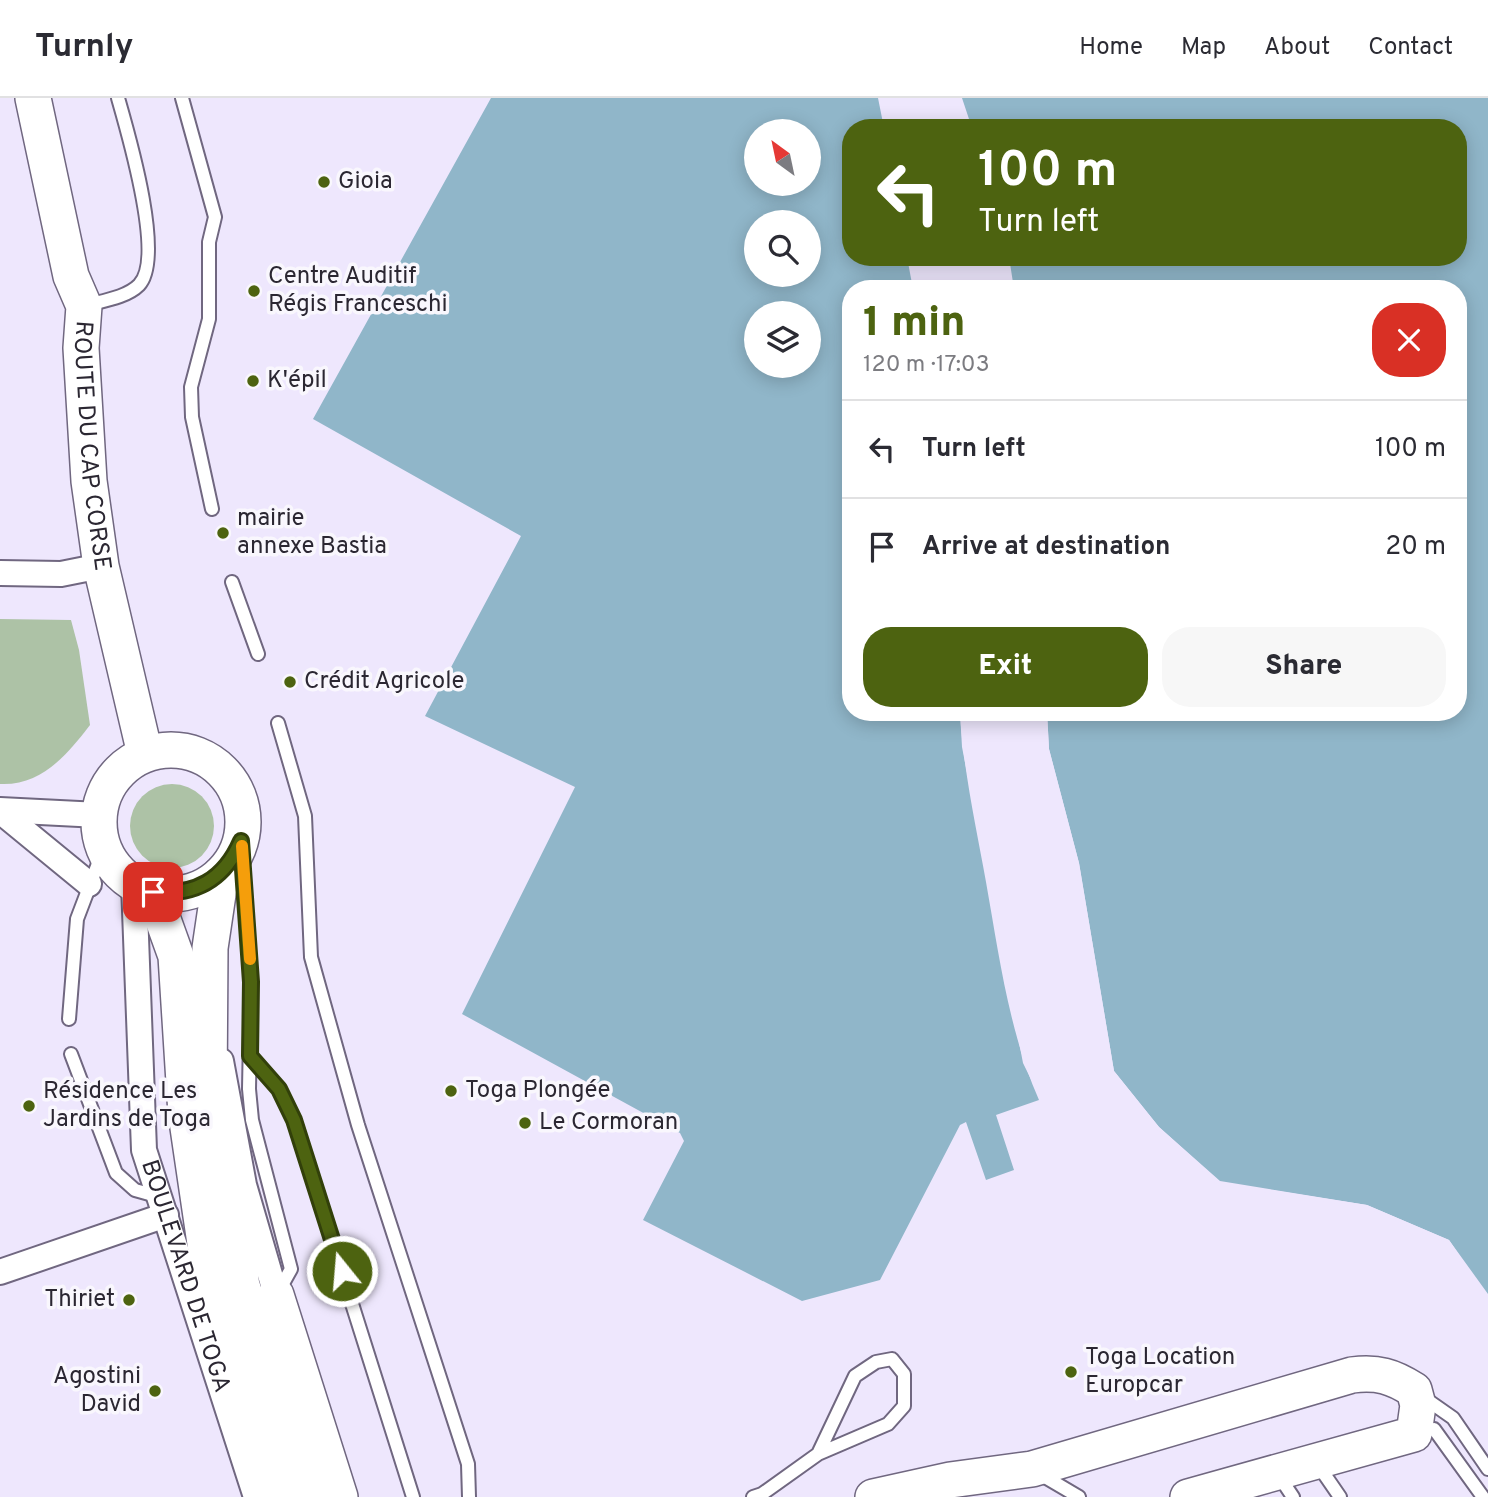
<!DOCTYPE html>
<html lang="en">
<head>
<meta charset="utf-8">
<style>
  :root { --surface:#fff; --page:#f7f7f7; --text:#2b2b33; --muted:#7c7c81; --line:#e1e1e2; --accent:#4d6310 }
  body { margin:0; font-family:Overpass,sans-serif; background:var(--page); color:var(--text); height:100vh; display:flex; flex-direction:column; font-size:26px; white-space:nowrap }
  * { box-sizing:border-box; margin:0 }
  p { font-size:23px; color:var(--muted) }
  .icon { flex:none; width:38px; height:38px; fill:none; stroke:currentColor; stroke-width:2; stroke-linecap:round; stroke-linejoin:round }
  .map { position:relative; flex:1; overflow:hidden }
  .panel { position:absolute; left:842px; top:182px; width:625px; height:441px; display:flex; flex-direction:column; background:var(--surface); border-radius:28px; box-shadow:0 4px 18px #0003 }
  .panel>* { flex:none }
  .hud { position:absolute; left:842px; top:21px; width:625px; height:147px; border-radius:28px; box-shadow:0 4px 18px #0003; background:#4d6310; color:#fff; overflow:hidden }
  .needle { width:46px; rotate:327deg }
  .fabs { position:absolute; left:744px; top:21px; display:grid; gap:14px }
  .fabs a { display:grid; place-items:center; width:77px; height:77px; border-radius:50%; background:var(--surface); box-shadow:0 4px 18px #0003; font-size:35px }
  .pin { position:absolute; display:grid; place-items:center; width:60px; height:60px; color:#fff; margin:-30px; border-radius:14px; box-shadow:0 4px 10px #0006 }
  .me { position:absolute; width:77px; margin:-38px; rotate:343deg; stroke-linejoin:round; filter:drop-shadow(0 0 5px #0008) }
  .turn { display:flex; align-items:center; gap:24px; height:147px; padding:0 21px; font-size:32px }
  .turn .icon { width:91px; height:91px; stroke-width:2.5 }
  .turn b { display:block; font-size:49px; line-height:60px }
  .round { display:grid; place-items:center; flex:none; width:74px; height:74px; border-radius:28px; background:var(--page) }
  .headline { display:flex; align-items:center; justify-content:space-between; height:119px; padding:0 21px }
  h1 { font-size:42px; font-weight:800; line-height:52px; color:var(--accent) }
  .action { display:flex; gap:14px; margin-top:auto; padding:14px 21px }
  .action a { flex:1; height:80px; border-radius:28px; background:var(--accent); color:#fff; font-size:28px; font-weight:800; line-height:80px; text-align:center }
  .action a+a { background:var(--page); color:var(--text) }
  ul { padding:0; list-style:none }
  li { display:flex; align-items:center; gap:21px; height:98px; padding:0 21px; border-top:2px solid var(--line) }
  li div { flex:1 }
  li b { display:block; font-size:26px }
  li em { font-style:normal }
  header { display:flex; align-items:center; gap:42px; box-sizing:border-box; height:98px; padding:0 35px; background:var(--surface); border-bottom:2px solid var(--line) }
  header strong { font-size:33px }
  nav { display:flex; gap:38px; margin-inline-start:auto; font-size:24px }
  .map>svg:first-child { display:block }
  .green { fill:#adc2a6 }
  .water { fill:#90b6c9; fill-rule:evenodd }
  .pier { fill:#eee7fd }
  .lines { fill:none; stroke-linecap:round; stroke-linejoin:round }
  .lane-casing { stroke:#706780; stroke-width:16 }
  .street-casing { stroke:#706780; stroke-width:28 }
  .secondary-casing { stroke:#706780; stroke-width:38 }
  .lane { stroke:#fff; stroke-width:12 }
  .street { stroke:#fff; stroke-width:24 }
  .secondary { stroke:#fff; stroke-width:35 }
  .route-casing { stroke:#32400a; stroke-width:18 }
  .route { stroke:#4d6310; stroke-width:12 }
  .slow { stroke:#f59e0b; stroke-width:12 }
  .poi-dot { fill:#4d6310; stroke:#f9f7fd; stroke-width:2.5 }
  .labels { text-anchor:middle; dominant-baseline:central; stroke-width:7; stroke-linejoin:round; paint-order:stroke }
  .poi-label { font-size:24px; fill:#2b2732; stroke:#f9f7fd; text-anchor:start }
  .street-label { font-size:24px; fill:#2b2732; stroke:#f9f7fd }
</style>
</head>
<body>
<header>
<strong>Turnly</strong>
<nav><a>Home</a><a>Map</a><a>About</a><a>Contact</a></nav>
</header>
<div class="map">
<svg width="1488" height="1399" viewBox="0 0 1488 1399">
  <rect width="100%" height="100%" fill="#eee7fd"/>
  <g class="green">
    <path d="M0 521 71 522 79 552 90 627C67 657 41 688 0 686Z"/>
    <circle cx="172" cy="728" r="42"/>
  </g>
  <g class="water">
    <path d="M491 0H878L884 30H850V159H907L913 191H850V614H960C963 671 976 728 986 784 999 857 1009 934 1039 1002L996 1017 1014 1072 986 1082 966 1024 960 1027 880 1182 802 1203 643 1122 684 1043 680 1035 462 916 575 689 425 618 521 438 313 321ZM756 33H808V86H756ZM756 124H808V177H756ZM756 215H808V268H756Z"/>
    <path d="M962 0H1488V1196L1449 1142 1367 1107 1220 1084 1159 1029 1114 973 1079 765 1049 651 1047 614H1458V191H1014L1009 159H1458V30H972Z"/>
  </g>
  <g class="pier">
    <path d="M960 614H963L965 649 1002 855 1026 964 1042 1004 1023 965 962 649Z"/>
    <path d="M1043 614H1047L1049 651 1079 765 1114 973 1159 1029 1220 1083 1367 1107 1449 1142 1488 1200 1446 1145 1366 1110 1218 1087 1156 1031 1111 975 1075 766 1046 651Z"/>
  </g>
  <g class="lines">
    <defs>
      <g id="lane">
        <path d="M182 0 215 119 209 144V221L191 289 192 319 212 411"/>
        <path d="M84 208C101 203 126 200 139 187 165 160 128 35 118 0"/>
        <path d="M232 484 258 556"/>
        <path d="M278 625 305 718 311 859 358 1027 468 1366 469 1399"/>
        <path d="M241 743 251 884 249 991 252 1022 291 1171 277 1196"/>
        <path d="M69 921 77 821 104 750"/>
        <path d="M71 956 116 1075 135 1092 160 1099"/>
        <path d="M250 958 279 991 294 1022 413 1399"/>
        <path d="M1423 1299 1453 1320 1488 1371"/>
        <path d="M1417 1335 1434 1331 1483 1399"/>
        <path d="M1318 1367 1340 1399"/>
        <path d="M1040 1376 1079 1399"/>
        <path d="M1279 1378 1293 1399"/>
        <path d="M753 1399 762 1396 818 1356 888 1326 904 1308V1276L892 1261 876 1264 855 1278 818 1356"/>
      </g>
      <g id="street">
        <path d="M0 475 61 476 101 468"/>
        <path d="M0 712 99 717"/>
        <path d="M0 713 89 786"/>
        <path id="s1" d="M134 786 144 1052 256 1399"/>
        <path d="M221 963 244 1087 276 1197"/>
        <path d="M0 1174 166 1117"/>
      </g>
      <g id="secondary">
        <path id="s2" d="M33 0 71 178 84 208 81 250 89 383 101 468 145 656"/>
        <circle cx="171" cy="724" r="72"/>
        <path d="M221 776 210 850 209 998 241 1180"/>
        <path d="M153 794 176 858 186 1016 207 1159 283 1399"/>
        <path d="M233 1160 311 1399"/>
        <path d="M276 1197 340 1399"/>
        <path d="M873 1399 950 1382 1032 1371 1352 1277C1378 1274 1392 1278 1414 1292L1418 1307 1414 1336 1188 1399"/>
      </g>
    </defs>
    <use href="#lane" class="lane-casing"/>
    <use href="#street" class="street-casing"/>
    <use href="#secondary" class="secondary-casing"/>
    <use href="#lane" class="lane"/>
    <use href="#street" class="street"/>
    <use href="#secondary" class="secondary"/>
  </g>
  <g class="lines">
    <defs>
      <path id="route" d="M153 794C195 798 224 782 241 743L251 884 250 958 279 991 294 1022 342 1173"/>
    </defs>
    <use href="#route" class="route-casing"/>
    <use href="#route" class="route"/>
    <path class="slow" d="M242 748 250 861"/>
  </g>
  <g class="poi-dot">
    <circle cx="324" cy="84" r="7"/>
    <circle cx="254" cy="193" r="7"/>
    <circle cx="253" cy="283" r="7"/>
    <circle cx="223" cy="435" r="7"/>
    <circle cx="290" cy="584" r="7"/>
    <circle cx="451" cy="993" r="7"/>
    <circle cx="29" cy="1008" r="7"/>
    <circle cx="525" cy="1025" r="7"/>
    <circle cx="129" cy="1202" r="7"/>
    <circle cx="1071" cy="1274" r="7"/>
    <circle cx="155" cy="1293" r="7"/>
  </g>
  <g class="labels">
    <g class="poi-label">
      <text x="338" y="84">Gioia</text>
      <text x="268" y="179">Centre Auditif<tspan x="268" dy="28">Régis Franceschi</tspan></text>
      <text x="267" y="283">K'épil</text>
      <text x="237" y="421">mairie<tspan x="237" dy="28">annexe Bastia</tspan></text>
      <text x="304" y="584">Crédit Agricole</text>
      <text x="465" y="993">Toga Plongée</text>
      <text x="43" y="994">Résidence Les<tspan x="43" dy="28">Jardins de Toga</tspan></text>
      <text x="539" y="1025">Le Cormoran</text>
      <text x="115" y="1202" text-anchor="end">Thiriet</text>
      <text x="1085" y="1260">Toga Location<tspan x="1085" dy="28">Europcar</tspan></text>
      <text x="141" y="1279" text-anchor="end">Agostini<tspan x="141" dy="28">David</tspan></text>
    </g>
    <g class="street-label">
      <text stroke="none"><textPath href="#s2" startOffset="355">ROUTE DU CAP CORSE</textPath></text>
      <text stroke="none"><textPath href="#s1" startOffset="399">BOULEVARD DE TOGA</textPath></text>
    </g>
  </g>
</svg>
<div class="fabs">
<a><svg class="needle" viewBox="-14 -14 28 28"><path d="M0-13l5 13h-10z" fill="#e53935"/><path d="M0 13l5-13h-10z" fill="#7c7c81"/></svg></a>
<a><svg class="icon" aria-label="search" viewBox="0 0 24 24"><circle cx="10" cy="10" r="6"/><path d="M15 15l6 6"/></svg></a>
<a><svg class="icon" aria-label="layers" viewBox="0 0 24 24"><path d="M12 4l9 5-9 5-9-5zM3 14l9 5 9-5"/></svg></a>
</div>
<div class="pin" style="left:153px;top:794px;background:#d93025"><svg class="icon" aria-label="arrive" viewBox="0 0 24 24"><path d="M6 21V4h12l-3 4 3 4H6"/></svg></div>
<svg class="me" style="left:342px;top:1173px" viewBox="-20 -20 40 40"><circle r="17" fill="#4d6310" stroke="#fff" stroke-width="3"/><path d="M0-11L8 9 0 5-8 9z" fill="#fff"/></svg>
<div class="hud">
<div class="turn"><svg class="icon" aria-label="left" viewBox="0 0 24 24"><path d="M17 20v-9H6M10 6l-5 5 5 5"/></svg><div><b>100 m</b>Turn left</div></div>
</div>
<section class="panel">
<div class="headline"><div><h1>1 min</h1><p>120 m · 17:03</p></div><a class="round" style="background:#d93025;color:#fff"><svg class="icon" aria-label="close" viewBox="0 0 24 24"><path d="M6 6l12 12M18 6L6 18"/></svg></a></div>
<ul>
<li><svg class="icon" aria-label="left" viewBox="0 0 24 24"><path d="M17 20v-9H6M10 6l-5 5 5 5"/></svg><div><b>Turn left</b></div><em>100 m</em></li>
<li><svg class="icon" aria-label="arrive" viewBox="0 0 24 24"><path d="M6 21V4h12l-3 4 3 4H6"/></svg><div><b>Arrive at destination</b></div><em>20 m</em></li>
</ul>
<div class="action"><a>Exit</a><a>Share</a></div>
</section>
</div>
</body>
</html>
